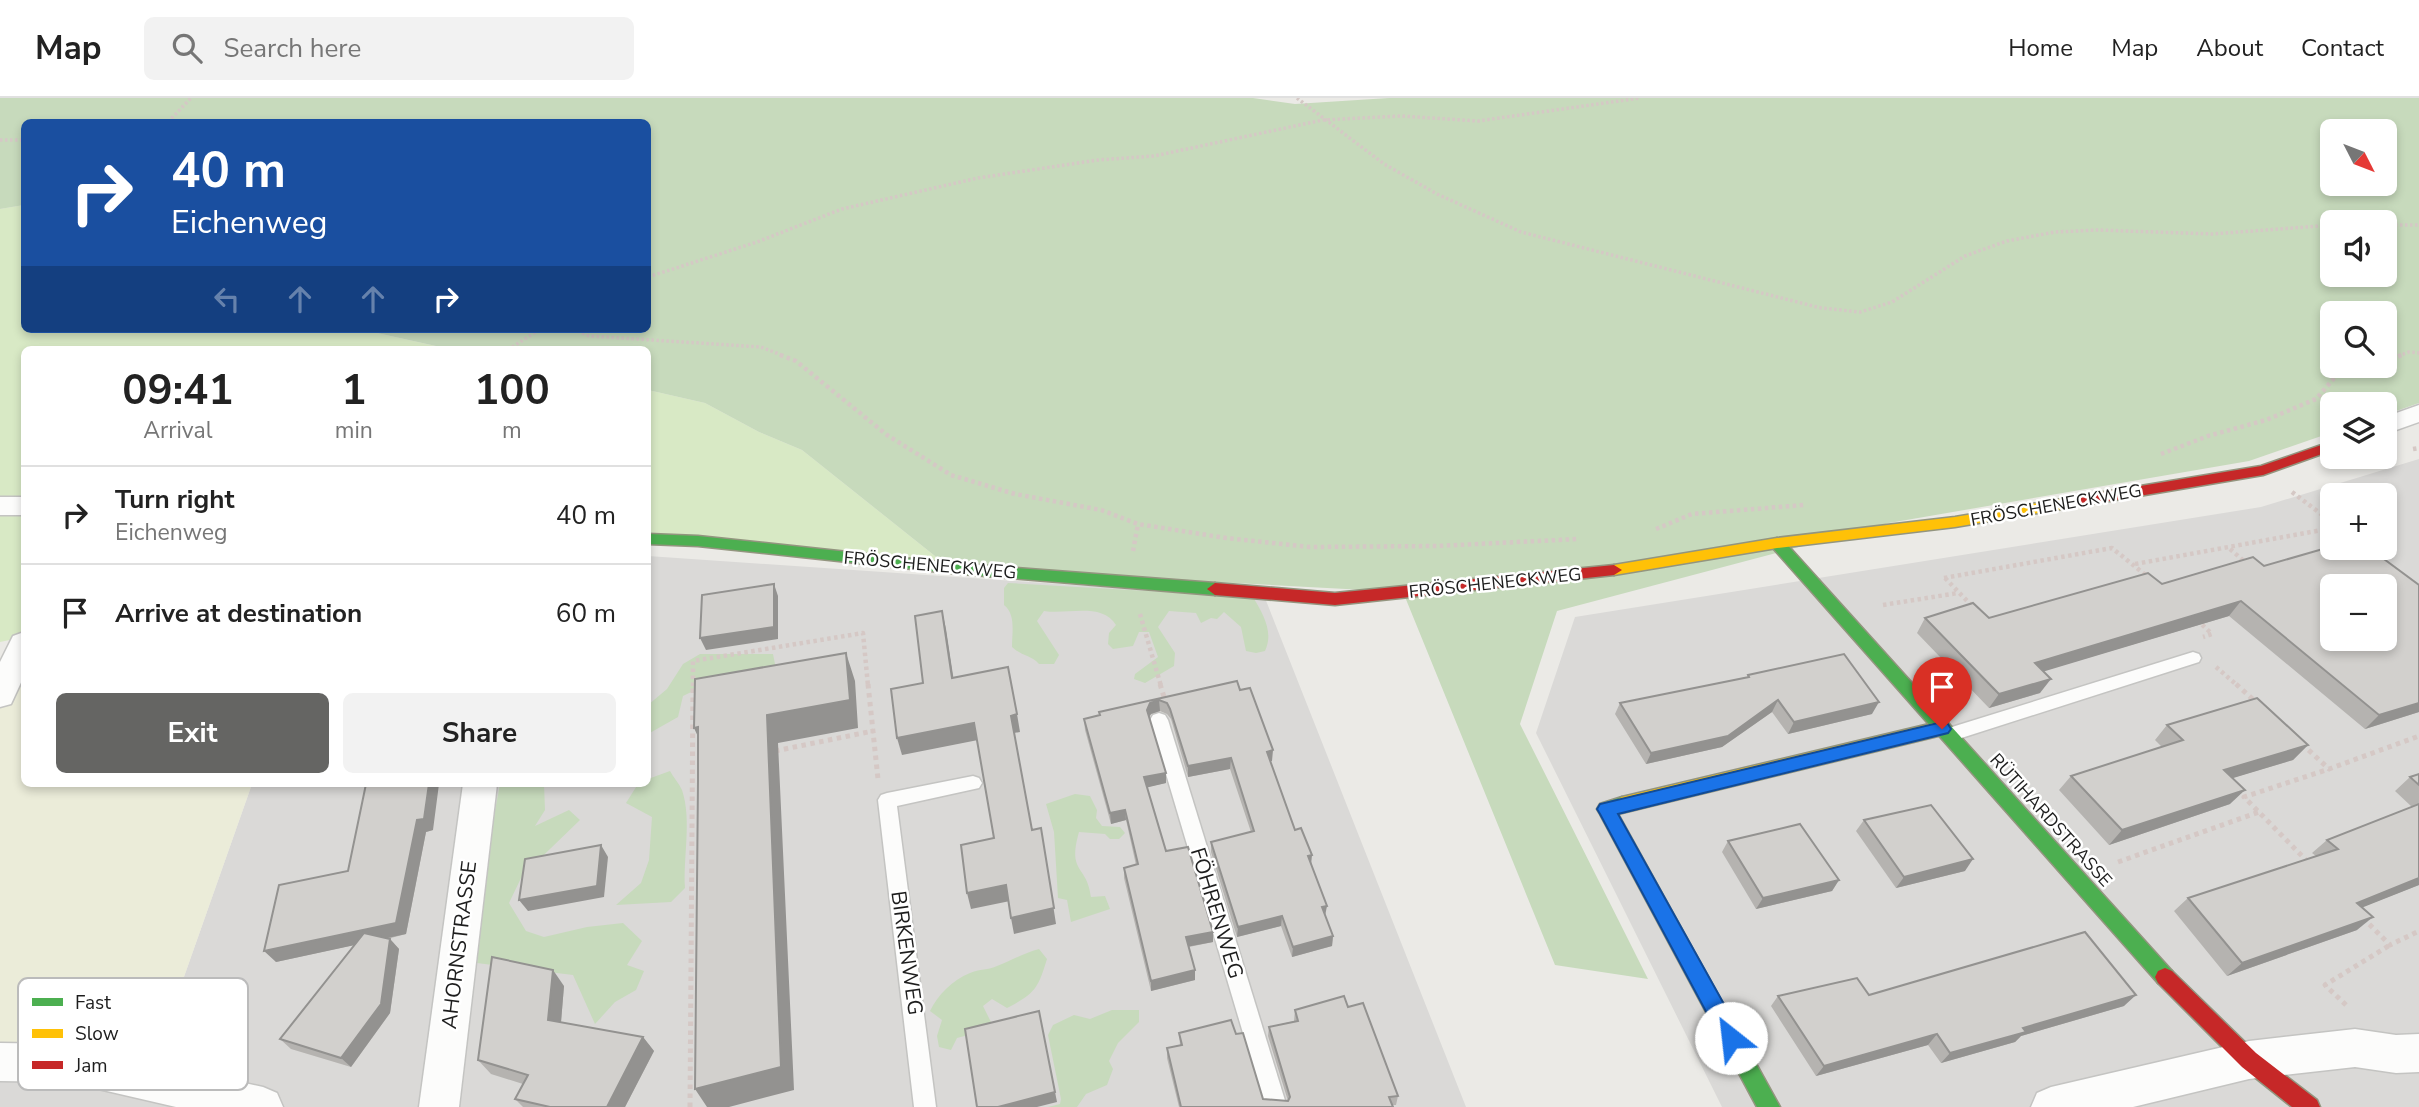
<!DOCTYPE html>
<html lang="en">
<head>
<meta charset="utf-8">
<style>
  :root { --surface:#fff; --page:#f2f2f2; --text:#222; --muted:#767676; --line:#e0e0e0; --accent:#656563 }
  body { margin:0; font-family:"Nunito Sans",sans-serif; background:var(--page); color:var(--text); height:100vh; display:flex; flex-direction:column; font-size:26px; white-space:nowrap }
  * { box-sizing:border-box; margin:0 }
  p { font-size:23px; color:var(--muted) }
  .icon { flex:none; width:38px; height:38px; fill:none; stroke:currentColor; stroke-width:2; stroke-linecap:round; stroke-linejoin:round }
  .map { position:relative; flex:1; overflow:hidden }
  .drawer { position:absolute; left:21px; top:248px; width:630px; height:441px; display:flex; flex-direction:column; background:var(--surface); border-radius:10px; box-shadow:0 4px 10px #0003 }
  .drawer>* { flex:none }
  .guide { position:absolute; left:21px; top:21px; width:630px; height:214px; border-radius:10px; box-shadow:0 4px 10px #0003; background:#1a4fa0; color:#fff; overflow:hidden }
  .needle { width:46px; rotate:132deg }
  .controls { position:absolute; left:2320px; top:21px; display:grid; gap:14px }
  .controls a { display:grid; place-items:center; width:77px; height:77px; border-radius:10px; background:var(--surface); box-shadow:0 4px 10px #0003; font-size:35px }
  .pin { position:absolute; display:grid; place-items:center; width:60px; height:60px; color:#fff; margin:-72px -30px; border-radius:50% 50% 50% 0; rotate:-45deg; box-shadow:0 0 7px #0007 }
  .pin .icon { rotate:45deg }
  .me { position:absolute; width:77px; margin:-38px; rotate:331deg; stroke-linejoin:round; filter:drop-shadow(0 0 5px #0008) }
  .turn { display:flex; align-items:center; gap:24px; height:147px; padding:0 35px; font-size:32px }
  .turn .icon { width:91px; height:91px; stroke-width:2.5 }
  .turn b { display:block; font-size:49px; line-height:60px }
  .lanes { display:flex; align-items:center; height:66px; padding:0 35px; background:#0003; justify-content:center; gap:35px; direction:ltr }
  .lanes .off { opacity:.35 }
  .eta { display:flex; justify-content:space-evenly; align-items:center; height:119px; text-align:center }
  .eta b { font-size:42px; font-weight:700; line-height:49px }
  .button { display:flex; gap:14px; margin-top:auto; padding:14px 35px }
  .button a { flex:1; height:80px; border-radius:10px; background:var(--accent); color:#fff; font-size:28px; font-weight:700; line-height:80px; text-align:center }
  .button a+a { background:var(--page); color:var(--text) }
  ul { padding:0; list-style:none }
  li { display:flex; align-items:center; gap:21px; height:98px; padding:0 35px; border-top:2px solid var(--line) }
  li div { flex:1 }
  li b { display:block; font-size:26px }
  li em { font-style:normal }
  header { display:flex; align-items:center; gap:42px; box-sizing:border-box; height:98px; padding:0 35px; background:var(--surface); border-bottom:2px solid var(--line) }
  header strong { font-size:33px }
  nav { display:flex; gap:38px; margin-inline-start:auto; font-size:24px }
  .search { width:490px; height:63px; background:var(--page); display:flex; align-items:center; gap:18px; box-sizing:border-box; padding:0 24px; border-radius:10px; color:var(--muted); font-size:26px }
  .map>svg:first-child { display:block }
  .residential { fill:#dad9d7; fill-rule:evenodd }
  .farmland { fill:#ebecd9 }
  .grass { fill:#d8e9c5 }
  .forest { fill:#c7dabc; fill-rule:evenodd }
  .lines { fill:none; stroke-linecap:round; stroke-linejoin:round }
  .lane-casing { stroke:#c4c4c2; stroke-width:3 }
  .street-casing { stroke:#c4c4c2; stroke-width:3 }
  .fast-casing { stroke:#93957f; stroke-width:3 }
  .slow-casing { stroke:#93957f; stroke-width:3 }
  .jam-casing { stroke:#93957f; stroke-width:3 }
  .path-far2 { stroke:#d5c8c5; stroke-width:3.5; stroke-dasharray:2.5 2.5; stroke-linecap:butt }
  .path-far1 { stroke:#d5c8c5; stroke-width:4.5; stroke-dasharray:3.5 3.5; stroke-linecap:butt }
  .path { stroke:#d5c8c5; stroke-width:5; stroke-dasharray:4.5 4.5; stroke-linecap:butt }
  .lane { fill:#fcfcfb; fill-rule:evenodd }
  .street { fill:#fcfcfb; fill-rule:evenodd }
  .fast { fill:#4caf50; fill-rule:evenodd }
  .slow { fill:#ffc107; fill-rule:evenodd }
  .jam { fill:#c62828; fill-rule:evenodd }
  .wall { fill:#b5b3b0 }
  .shaded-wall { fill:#939290 }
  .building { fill:#d2d0cd; stroke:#939290; stroke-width:2; fill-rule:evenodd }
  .route { fill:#1a73e8; stroke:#114b97; stroke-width:2 }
  .labels { text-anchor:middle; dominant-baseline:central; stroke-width:5; stroke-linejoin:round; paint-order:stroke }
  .street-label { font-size:18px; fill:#1d1d1d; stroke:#fff }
  .near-street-label { font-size:21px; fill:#1d1d1d; stroke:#fff }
  .key { fill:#fff; stroke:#bbb; stroke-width:2 }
  .key-label { font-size:19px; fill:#1d1d1d }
</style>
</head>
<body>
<header>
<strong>Map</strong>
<div class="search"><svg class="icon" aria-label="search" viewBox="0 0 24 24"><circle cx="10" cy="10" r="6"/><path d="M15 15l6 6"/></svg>Search here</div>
<nav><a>Home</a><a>Map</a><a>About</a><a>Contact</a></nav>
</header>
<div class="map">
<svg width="2419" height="1009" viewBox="0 0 2419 1009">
  <rect width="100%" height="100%" fill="#ebeae6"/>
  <g class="residential">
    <path d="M2419 361V1009H1722L1536 635 1575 519 2261 409ZM2333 397H2385V450H2333ZM2333 488H2385V541H2333Z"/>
    <path d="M648 458 1265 500 1466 1009H0V954L167 927 252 686H648Z"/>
  </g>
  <path class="farmland" d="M24 556V686H252L167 927 0 951V606Z"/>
  <g class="grass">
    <path d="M24 107V231H359L454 252H24V539L0 544V111Z"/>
    <path d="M648 292 705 305 759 334 802 352 950 470 698 443 648 441Z"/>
  </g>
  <g class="forest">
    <path d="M0 0H1253L1295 6 1389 0H2419V305L2385 317V306H2333V334L2249 363 1889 425 1557 513 1520 626 1648 881 1555 867 1403 494 950 470 802 352 759 334 705 305 648 292V252H454L359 231H648V24H24V107L0 111ZM2333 33H2385V86H2333ZM2333 124H2385V177H2333ZM2333 215H2385V268H2333Z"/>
    <path d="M1008 485 1253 499C1263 516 1274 534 1265 553L1256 555 1246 553 1241 529 1224 514 1217 521 1211 520 1201 525 1196 515 1169 513 1158 529 1175 555 1174 568 1145 585 1134 581 1135 576 1158 559 1149 534H1139L1133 548 1113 551 1108 546 1109 535 1116 527C1102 504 1067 517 1044 513L1037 523 1059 557 1054 566H1039C1031 557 1021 558 1012 549 1012 535 1016 516 1004 507V490Z"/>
    <path d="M700 556H773L776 571 739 579 730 575 683 598 678 619 648 636V607L667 591 683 566Z"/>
    <path d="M670 673C673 679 679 685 682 692 692 722 683 759 685 790L671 804 616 807 641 785 649 762 652 719 626 705 638 686H648V681Z"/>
    <path d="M500 686H544L545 712 535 728 569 712 580 722 522 778 509 805 526 833 544 839 587 829 623 825 642 843 627 867 644 873 636 892 615 904 595 926 573 877 477 865 488 750Z"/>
    <path d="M1075 696 1090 698 1097 712 1096 720 1102 728 1120 729 1125 735 1119 741H1110L1105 736 1079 734C1067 776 1087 766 1091 799L1105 798 1110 811 1071 824 1067 802 1058 800 1054 734 1046 706Z"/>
    <path d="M1039 851 1047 861C1038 890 1036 895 1007 910L992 901 983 908 994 930 957 940 951 952 939 949 937 938 942 922 930 913C938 897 952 882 970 875 979 871 989 872 997 868 1012 862 1024 855 1039 851Z"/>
    <path d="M1112 912H1139V924L1118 945 1109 963 1113 971 1107 987 1086 996 1077 1009H1048L1060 1006 1061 1001 1048 937 1053 927 1074 917 1090 921Z"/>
  </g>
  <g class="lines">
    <defs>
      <g id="lane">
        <path d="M2193 554 2199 556 2201 560 2199 564 1952 643 1946 641 1943 636 1946 631 1952 629Z"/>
        <path d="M1159 615 1165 617 1168 622 1287 1009H1265L1150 622 1153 617Z"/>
        <path d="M973 678 979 680 982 685 979 690 897 708 936 1009H914L878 702 881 697 887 695Z"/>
      </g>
      <g id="street">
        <path d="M2419 307V324L2385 336V319Z"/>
        <rect x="0" y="399" width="24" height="18"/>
        <path d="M24 534V578L11 606 0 609V564L13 538Z"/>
        <path d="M463 686H497L459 1009H419Z"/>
        <path d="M2355 931 2396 937 2419 936V974L2396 975 2355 969 2249 981 2133 1009H2031L2037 995 2051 989 2249 943Z"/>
        <path d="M0 945 68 946 263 989 277 995 283 1009H176L68 984 0 983Z"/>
      </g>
      <g id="fast">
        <path d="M648 436 698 438 950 465 1215 485 1223 491 1215 497 950 475 698 448 648 446Z"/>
        <path d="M1777 440 1782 441 2172 873 2175 879 2172 885 2165 888 2158 885 1772 449 1769 445Z"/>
        <path d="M1622 699 1628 702 1631 707 1628 712 1618 716 1780 1009H1757L1600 716 1597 711 1600 706Z"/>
      </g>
      <g id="slow">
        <path d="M2068 400 2075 405 2073 409 1955 429 1777 450 1614 477 1606 472 1614 467 1777 440 1955 419Z"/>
        <path d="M1942 623 1948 625 1951 630 1948 635 1942 637 1622 715 1616 712 1613 707 1616 702 1622 699Z"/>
      </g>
      <g id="jam">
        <path d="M2333 343V352L2263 377 2068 410 2061 405 2068 400 2261 368Z"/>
        <path d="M1614 467 1622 472 1614 477 1335 507 1215 497 1207 491 1215 485 1335 495Z"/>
        <path d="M2165 870 2172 873 2256 955 2317 1002 2320 1009H2292L2242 969 2158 885 2155 879 2158 873Z"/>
      </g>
    </defs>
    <use href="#lane" class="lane-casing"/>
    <use href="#street" class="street-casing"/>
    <use href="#fast" class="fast-casing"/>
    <use href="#slow" class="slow-casing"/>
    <use href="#jam" class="jam-casing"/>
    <g class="path-far2">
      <path d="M1297 0 1384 66 1437 96 1521 134 1821 210 1860 214 1892 204 1965 158 2007 143 2055 134 2098 132 2212 136 2333 127"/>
      <path d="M168 24 191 0"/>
      <path d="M0 42H24"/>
      <path d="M2385 127H2419"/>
      <path d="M648 179 757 144 842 111 978 80 1098 62 1154 58 1323 22 1401 18 1478 23 1640 0"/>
      <path d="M573 231 589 238 761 249 784 258"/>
      <path d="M508 252 540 231"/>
      <path d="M2398 258 2409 254 2419 255"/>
    </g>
    <g class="path-far1">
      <path d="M780 257 796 263 887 337 951 377 1015 396 1101 412 1138 426 1226 440 1310 449 1437 448 1578 441"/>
      <path d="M2385 263 2402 257"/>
      <path d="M2413 351 2419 350"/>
      <path d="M2161 356 2208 338 2266 322 2316 301 2336 278 2372 268"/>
      <path d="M2292 394 2333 425"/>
      <path d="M1656 431 1692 416 1804 407"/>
      <path d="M2230 451 2245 464"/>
      <path d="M1133 453 1138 426"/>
      <path d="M2135 466 2333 430"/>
      <path d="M1944 480 2112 450 2148 479"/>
      <path d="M1945 480 1973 509"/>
      <path d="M1883 507 1958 495"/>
      <path d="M1140 516 1161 588"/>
      <path d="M2197 522 2212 536 2203 539"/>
      <path d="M2216 569 2238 588"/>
      <path d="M693 588V563L863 535 868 588"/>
    </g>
    <g class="path">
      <path d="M868 586 878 681"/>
      <path d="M1160 586 1164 599"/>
      <path d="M2236 586 2257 605"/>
      <path d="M2302 646 2329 671 2419 638"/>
      <path d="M775 653 873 633"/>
      <path d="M2118 764 2259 714"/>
      <path d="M2308 764 2244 699 2329 671"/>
      <path d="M2363 820 2390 847 2419 833"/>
      <path d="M2346 907 2325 887 2390 847"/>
      <path d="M690 1009 693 586"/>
    </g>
    <use href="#lane" class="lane"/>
    <use href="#street" class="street"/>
    <use href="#fast" class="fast"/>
    <use href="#slow" class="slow"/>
    <use href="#jam" class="jam"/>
  </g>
  <g class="wall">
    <path d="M2264 468 2419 487V614L2365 631 2229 518 2043 573 2040 595 1989 610 1917 535 1925 520H1989L2162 486Z"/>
    <path d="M1748 577 1872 616 1788 636 1772 614 1722 649 1646 666 1615 616 1620 605 1747 579Z"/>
    <path d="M1237 583 1272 663H1270L1295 732 1311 767 1325 818 1333 838 1332 848 1292 859 1281 828 1237 839 1211 754V744L1251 734 1230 671 1188 679 1171 621 1167 616 1160 613 1151 616 1149 619 1166 685 1147 689 1166 753 1213 834V844L1189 849 1195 882 1151 893 1124 780V770L1136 767 1126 722 1111 726 1085 632 1084 621 1100 617 1099 614Z"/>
    <path d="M2167 627 2308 647 2293 662 2232 680 2230 706 2109 747 2059 692 2071 678 2162 649 2155 642Z"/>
    <path d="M2419 676V787L2362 809 2357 832 2227 878 2174 813 2188 800 2316 758 2312 755 2327 742 2412 709 2395 693 2410 679Z"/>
    <path d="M366 686 433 732 426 734 406 836 387 841H390L399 851 390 915 351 969 291 951 280 941 354 847 276 864 348 773Z"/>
    <path d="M1864 722 1965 773 1896 790 1856 733Z"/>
    <path d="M1728 743 1839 782 1832 793 1756 811 1722 754Z"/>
    <path d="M564 888 561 924 643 939 654 953 625 1009H523L515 1001 523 986 491 976 478 962Z"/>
    <path d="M1869 897 2124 908 2021 938 2015 944 1941 965 1928 947 1816 978 1771 908 1778 898Z"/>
    <path d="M1348 909 1398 998 1396 1007H1392L1393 1009H1179L1167 960V950L1180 947 1179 935 1236 936 1263 1001 1288 1003 1268 938 1269 929 1294 923 1295 912Z"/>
  </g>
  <g class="shaded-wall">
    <path d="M774 486 778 498V541L706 552 700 540Z"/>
    <path d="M2241 503 2229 518 2025 579 2035 565Z"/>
    <path d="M942 513 946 531 956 597 952 580Z"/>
    <path d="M846 555 855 583 858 630 778 645 794 992 729 1009H707L695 991 767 617Z"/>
    <path d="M2051 581 2040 595 1989 610 1999 596Z"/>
    <path d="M1159 602 1160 613 1151 616 1147 623V612L1150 605Z"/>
    <path d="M1778 602 1772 614 1722 649 1646 666 1651 655Z"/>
    <path d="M1879 604 1872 616 1788 636 1794 624Z"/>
    <path d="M2419 605V614L2365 631 2379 617Z"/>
    <path d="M1017 616 1020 634 1014 635 1011 618Z"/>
    <path d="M974 625 978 642 902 657 897 640Z"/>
    <path d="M698 629 707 658 694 630Z"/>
    <path d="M2308 647 2293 662 2210 687 2224 672Z"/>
    <path d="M1273 652 1272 663 1266 664 1267 654Z"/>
    <path d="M1231 660 1230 671 1188 679V668Z"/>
    <path d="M1166 675V685L1145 690 1144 679Z"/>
    <path d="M429 686H439L433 732 426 734 406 836 276 864 264 853 417 722Z"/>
    <path d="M2245 692 2230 706 2109 747 2122 732Z"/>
    <path d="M1125 712 1126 722 1111 726 1110 715Z"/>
    <path d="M1041 730 1056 826 1014 836 1011 820Z"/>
    <path d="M601 747 608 759 604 799 528 813 519 802Z"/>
    <path d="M1312 757 1311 767 1308 758Z"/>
    <path d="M1973 761 1965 773 1896 790 1904 779Z"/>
    <path d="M2419 780V787L2341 818 2357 805Z"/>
    <path d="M1839 782 1832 793 1756 811 1763 800Z"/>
    <path d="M1006 787 1010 803 971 811 967 795Z"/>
    <path d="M1327 808 1325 818 1322 809Z"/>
    <path d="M1282 818 1281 828 1237 839 1238 829Z"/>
    <path d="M2373 819 2357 832 2227 878 2242 865Z"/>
    <path d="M1213 834V844L1186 849V839Z"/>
    <path d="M1333 838 1332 848 1292 859 1293 849Z"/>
    <path d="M390 841 399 851 390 915 351 969 341 960Z"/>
    <path d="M553 872 564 888 560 936 548 922Z"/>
    <path d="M1195 872V882L1151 893V883Z"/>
    <path d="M2136 897 2124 908 2021 938 2015 944 1941 965 1950 955 2023 930Z"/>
    <path d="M1041 923 1057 1004 1037 1009H998Z"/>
    <path d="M1937 936 1928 947 1816 978 1824 968Z"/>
    <path d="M643 939 654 953 625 1009H607Z"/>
  </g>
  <g class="building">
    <path d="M2333 448V450H2369L2419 487V605L2379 617 2241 503 2035 565 2051 581 1999 596 1925 520 1973 505 1989 520 2148 475 2162 486 2253 459 2264 468ZM2333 488H2385V541H2333Z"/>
    <path d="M774 486V529L700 540 702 497Z"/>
    <path d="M942 513 952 580 1008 569 1017 616 1011 618 1032 732 1041 730 1054 810 1011 820 1006 787 967 795 961 747 994 740 974 625 897 640 891 591 923 585 915 518Z"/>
    <path d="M846 555 850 602 767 617 781 969 695 991 698 683V629L694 630 695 581Z"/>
    <path d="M1844 556 1879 604 1794 624 1778 602 1728 638 1651 655 1620 605 1749 579 1748 577Z"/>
    <path d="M1237 583 1240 592 1250 590 1273 652 1267 654 1295 732 1301 730 1312 757 1308 758 1327 808 1322 809 1333 838 1293 849 1282 818 1238 829 1211 744 1254 733 1231 660 1188 668 1170 611 1167 605 1159 602 1150 605 1147 612 1166 675 1144 679 1166 753 1188 749 1213 834 1186 839 1195 872 1151 883 1124 770 1138 766 1125 712 1110 715 1084 621 1100 617 1099 614Z"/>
    <path d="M2257 600 2308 647 2224 672 2245 692 2122 732 2071 678 2183 642 2167 627Z"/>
    <path d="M2419 676V687L2410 679Z"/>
    <path d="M366 686H429L424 721 417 722 396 825 264 853 279 787 348 773Z"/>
    <path d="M2419 706V780L2357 805 2373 819 2242 865 2188 800 2338 751 2327 742Z"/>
    <path d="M1931 707 1973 761 1904 779 1864 722Z"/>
    <path d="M1800 726 1839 782 1763 800 1728 743Z"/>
    <path d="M601 747 597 788 519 802 525 761Z"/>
    <path d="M2085 834 2136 897 2023 930 2026 934 1950 955 1937 936 1824 968 1778 898 1857 880 1869 897Z"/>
    <path d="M364 835 390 841 381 906 341 960 280 941Z"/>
    <path d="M492 859 553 872 548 922 643 939 607 1009H550L515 1001 528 977 478 962Z"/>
    <path d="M1344 898 1348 909 1363 905 1398 998 1389 999 1393 1009H1181L1167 950 1182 947 1179 935 1231 922 1236 936 1243 935 1263 1001 1288 1003 1290 999 1269 929 1298 923 1295 912Z"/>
    <path d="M1039 913 1055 994 998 1009H977L965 931Z"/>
  </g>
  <path class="route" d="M1942 624 1948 626 1951 631 1948 635 1618 716 1739 933 1742 940 1739 947 1731 950 1724 947 1600 716 1597 711 1600 706Z"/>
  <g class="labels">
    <g class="street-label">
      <text transform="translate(2056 407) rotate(-10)">FRÖSCHENECKWEG</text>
      <text transform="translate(930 467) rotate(5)">FRÖSCHENECKWEG</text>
      <text transform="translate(1495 485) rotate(-6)">FRÖSCHENECKWEG</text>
      <text transform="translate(2051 722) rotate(48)">RÜTIHARDSTRASSE</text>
    </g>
    <g class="near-street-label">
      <text transform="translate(1217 815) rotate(73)">FÖHRENWEG</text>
      <text transform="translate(459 847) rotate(-83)">AHORNSTRASSE</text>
      <text transform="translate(907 855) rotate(82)">BIRKENWEG</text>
    </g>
  </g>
  <rect x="18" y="880" width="230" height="112" rx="10" class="key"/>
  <rect x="32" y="900" width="31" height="8" fill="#4caf50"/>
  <rect x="32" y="931" width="31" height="9" fill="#ffc107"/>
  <rect x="32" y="963" width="31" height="8" fill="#c62828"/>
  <g class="key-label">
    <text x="75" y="911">Fast</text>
    <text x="75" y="942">Slow</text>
    <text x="75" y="974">Jam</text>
  </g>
</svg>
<div class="controls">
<a><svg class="needle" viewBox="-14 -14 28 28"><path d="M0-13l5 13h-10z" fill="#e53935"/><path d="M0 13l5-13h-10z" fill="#767676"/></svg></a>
<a><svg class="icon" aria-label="sound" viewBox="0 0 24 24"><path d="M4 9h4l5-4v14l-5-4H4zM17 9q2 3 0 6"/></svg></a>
<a><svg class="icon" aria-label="search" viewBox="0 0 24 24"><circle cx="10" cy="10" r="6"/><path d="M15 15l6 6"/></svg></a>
<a><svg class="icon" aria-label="layers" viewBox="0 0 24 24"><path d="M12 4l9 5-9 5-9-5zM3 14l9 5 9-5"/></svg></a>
<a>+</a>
<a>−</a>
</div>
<div class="pin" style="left:1942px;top:631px;background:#d93025"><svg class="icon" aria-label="arrive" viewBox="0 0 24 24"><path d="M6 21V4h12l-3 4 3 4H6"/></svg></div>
<svg class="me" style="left:1731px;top:940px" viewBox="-20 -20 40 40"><circle r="19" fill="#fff"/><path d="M0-13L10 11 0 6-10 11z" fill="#1a73e8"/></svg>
<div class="guide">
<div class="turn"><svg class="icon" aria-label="right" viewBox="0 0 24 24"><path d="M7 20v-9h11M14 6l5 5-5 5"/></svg><div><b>40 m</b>Eichenweg</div></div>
<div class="lanes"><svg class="icon off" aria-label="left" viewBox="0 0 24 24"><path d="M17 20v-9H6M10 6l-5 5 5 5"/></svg><svg class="icon off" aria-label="ahead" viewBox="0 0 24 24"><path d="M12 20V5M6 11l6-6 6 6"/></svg><svg class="icon off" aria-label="ahead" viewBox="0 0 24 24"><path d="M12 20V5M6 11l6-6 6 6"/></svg><svg class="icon" aria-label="right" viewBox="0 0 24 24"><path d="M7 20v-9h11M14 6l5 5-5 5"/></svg></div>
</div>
<section class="drawer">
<div class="eta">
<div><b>09:41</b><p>Arrival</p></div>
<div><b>1</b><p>min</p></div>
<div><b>100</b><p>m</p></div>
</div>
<ul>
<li><svg class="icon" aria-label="right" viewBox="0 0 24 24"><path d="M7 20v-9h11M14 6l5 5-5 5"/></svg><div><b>Turn right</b><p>Eichenweg</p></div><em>40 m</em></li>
<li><svg class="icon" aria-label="arrive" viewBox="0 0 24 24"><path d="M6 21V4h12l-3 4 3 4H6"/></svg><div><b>Arrive at destination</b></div><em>60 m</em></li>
</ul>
<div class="button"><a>Exit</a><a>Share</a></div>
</section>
</div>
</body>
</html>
